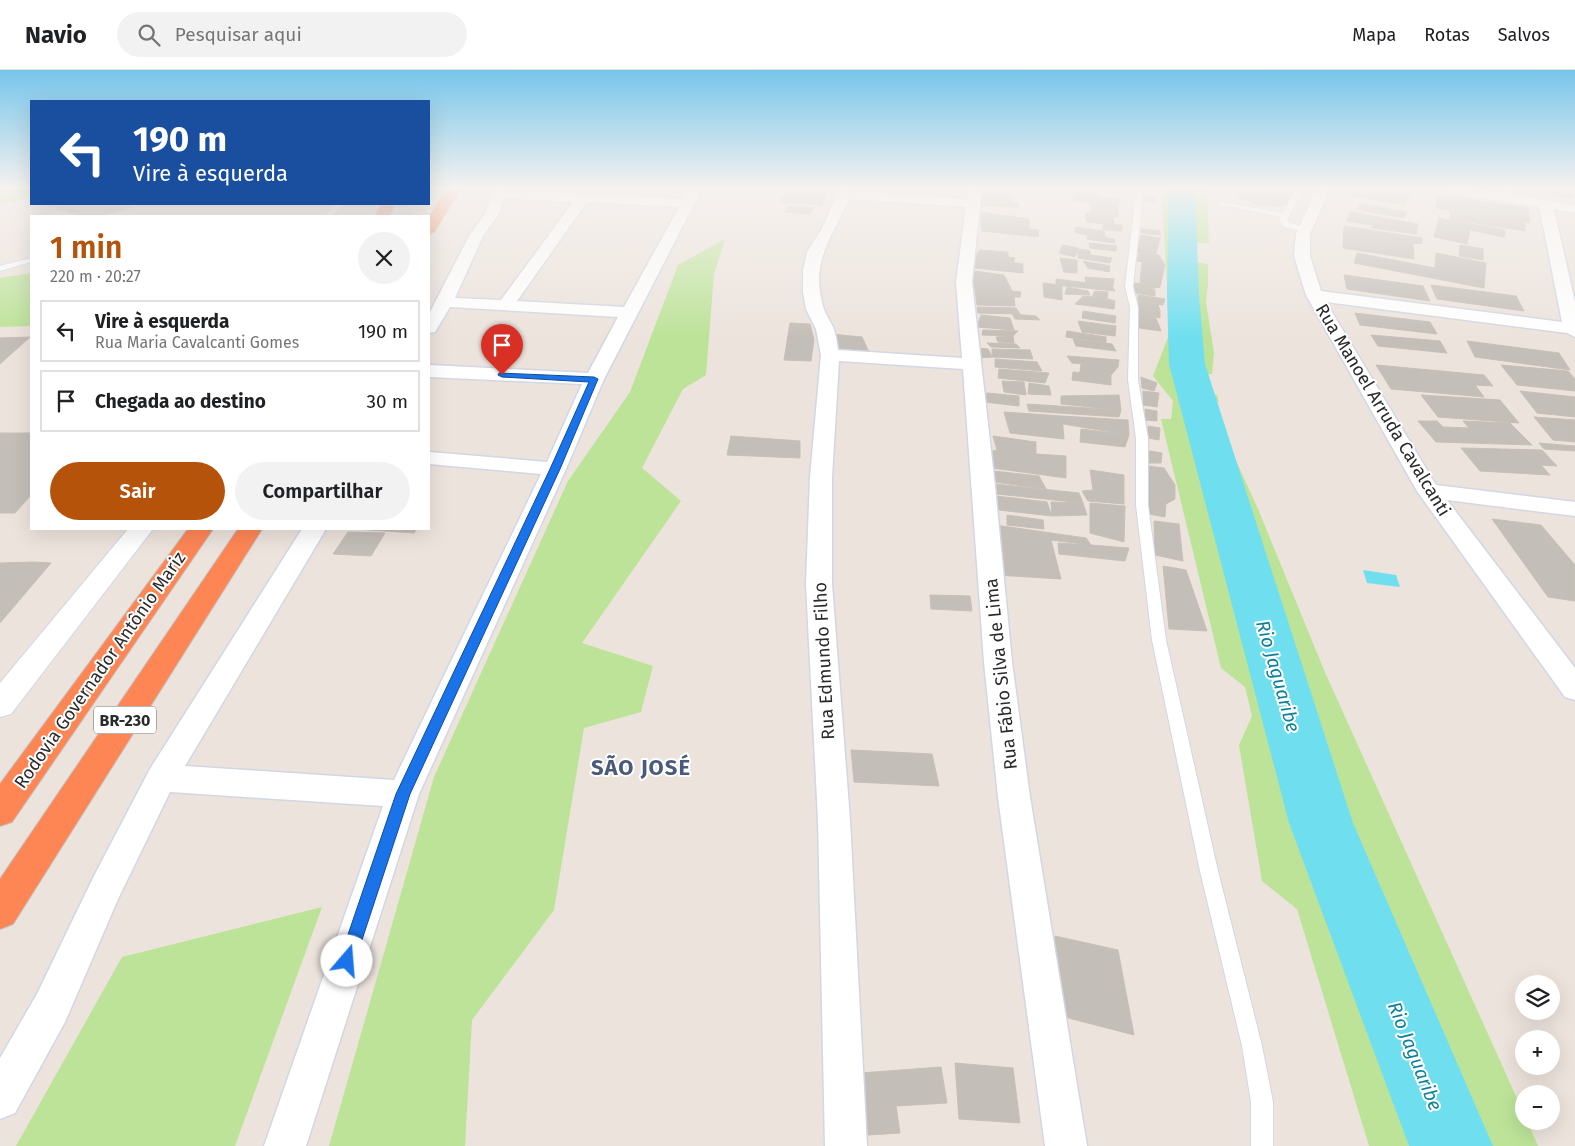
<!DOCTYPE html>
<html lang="pt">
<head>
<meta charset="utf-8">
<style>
  :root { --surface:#fff; --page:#f2f2f2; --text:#202124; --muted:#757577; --line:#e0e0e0; --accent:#b45309 }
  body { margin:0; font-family:"Fira Sans",sans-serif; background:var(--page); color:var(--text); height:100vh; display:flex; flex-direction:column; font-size:19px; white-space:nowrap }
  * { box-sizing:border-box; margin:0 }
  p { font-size:16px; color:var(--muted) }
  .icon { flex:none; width:28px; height:28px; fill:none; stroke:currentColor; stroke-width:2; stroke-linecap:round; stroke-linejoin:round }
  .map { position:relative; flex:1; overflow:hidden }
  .sheet { position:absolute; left:30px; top:145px; width:400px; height:315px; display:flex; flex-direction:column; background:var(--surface); border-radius:0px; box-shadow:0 5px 20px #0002 }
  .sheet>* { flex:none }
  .banner { position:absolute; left:30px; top:30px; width:400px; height:105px; border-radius:0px; box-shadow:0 5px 20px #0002; background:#1a4fa0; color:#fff; overflow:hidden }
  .fabs { position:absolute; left:1515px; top:905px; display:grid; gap:10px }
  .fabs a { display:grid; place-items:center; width:45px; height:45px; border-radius:50%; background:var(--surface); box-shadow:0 5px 20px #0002; font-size:25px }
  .pin { position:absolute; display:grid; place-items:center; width:42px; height:42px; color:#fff; margin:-51px -21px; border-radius:50% 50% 50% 0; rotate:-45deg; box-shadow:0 0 5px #0007 }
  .pin .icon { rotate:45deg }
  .me { position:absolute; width:55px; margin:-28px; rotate:18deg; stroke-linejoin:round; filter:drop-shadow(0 0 4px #0008) }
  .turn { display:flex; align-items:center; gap:18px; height:105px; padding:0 20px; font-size:22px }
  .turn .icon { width:65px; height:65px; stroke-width:2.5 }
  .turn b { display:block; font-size:35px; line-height:42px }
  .round { display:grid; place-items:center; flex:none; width:52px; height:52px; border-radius:26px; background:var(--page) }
  .overview { display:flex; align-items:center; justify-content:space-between; height:85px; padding:0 20px }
  h1 { font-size:30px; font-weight:600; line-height:38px; color:var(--accent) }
  .button { display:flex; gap:10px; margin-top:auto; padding:10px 20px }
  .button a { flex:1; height:58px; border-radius:30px; background:var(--accent); color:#fff; font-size:20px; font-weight:600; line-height:58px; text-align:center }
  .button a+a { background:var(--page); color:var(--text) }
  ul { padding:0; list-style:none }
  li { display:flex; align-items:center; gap:15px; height:62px; margin:0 10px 8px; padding:0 10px; border:2px solid var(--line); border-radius:0px }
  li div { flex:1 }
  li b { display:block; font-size:19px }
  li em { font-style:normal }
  header { display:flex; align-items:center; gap:30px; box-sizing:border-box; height:70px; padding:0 25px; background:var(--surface); border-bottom:1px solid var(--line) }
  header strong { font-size:24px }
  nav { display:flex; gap:28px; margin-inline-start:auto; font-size:18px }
  .search { width:350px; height:45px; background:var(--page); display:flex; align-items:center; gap:12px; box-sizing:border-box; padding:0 18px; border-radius:28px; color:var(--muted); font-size:19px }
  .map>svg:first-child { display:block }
  .green { fill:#bce398 }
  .water { fill:#6fdfef }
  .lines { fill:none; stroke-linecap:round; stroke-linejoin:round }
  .river { fill:#6fdfef; fill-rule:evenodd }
  .building { fill:#c4beb8; stroke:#c8bfb6 }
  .lane-casing { stroke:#d1d7e3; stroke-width:2 }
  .street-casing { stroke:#d1d7e3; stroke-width:3 }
  .secondary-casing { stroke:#d1d7e3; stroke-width:2 }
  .highway-casing { stroke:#c3c3c3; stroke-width:2 }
  .lane { fill:#fff; fill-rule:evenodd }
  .street { fill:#fff; fill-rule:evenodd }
  .secondary { fill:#fff; fill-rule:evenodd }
  .highway { fill:#fe8655; fill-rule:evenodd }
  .route { fill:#1a73e8; stroke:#114b97 }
  .labels { text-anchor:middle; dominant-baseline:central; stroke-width:4; stroke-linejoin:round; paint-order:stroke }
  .shield { fill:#fff; stroke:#6a6a6a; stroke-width:1 }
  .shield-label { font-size:16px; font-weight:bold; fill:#2a2a2a }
  .street-label { font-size:18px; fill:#2a2a2a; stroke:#fff }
  .water-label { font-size:19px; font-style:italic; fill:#0d7f9b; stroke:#fff }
  .district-label { font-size:22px; font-weight:bold; letter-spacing:1px; fill:#4a5a7b; stroke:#fff }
</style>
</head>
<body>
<header>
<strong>Navio</strong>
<div class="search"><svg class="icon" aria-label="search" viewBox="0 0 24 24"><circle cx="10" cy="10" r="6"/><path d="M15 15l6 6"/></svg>Pesquisar aqui</div>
<nav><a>Mapa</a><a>Rotas</a><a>Salvos</a></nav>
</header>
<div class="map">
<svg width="1575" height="1076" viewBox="0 0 1575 1076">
  <rect width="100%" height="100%" fill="#ece3dc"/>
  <g class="green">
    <path d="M0 117H31V127L0 135Z"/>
    <path d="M1163 117H1207L1209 173H1197L1196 192 1208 194V215L1206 232 1214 283 1212 304H1201L1200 318 1217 325 1219 332H1211L1215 344 1258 439 1324 600 1524 1044V1051H1527L1538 1076H1369L1297 839 1262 811 1239 675 1252 646 1245 617 1221 598 1161 349H1171L1173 331 1153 306 1170 262 1162 134Z"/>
    <path d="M725 169 714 204 706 305 683 319 642 398 681 431 582 573 653 596 641 642 584 658 554 840 472 950 465 1076H329L434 707 568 411 630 322 678 195Z"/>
    <path d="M31 203V256L0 257V208Z"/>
    <path d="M322 837 235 1076H16L122 887Z"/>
  </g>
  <path class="water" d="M1363 500 1396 505 1400 517 1367 513Z"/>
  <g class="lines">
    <path class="river" d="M1169 117H1195L1199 225 1205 294 1353 753 1493 1076H1409L1289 753 1169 294 1167 225Z"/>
  </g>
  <g class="building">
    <path d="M977 117H1009V122L977 121Z"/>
    <path d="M1079 117 1097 118 1099 127 1121 129 1118 137 1071 131Z"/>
    <path d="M1236 117H1296L1288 133 1279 136 1260 135 1241 128 1233 122Z"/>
    <path d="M1354 117H1376L1410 123 1405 135 1350 125Z"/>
    <path d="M1541 117H1570L1573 128 1542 124Z"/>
    <path d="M977 121 1009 122 1013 127 974 125Z"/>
    <path d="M786 122 826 124 822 135 779 132Z"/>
    <path d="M1437 124 1528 138 1530 153 1436 138Z"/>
    <path d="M974 125 1011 127 1012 132 976 130Z"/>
    <path d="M1143 127 1156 128V132L1143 131Z"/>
    <path d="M1450 129 1516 140V148L1449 137Z"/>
    <path d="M976 130 1018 133V137L976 135Z"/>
    <path d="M1360 133 1407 142 1404 148 1356 139Z"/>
    <path d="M69 134H127L130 138 100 146H82L54 138Z"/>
    <path d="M1091 134 1118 137V142L1091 138Z"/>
    <path d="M789 136 814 138 810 144 784 142Z"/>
    <path d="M1091 139 1118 142V147L1091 143Z"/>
    <path d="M1450 140 1525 153V161L1450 149Z"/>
    <path d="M980 142 1029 149V159L981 152Z"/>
    <path d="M1350 142 1418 154 1416 164 1372 158V155L1347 151Z"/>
    <path d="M1086 143 1113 146 1114 151 1085 147Z"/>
    <path d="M1086 147 1114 151V155L1087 152Z"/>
    <path d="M1439 148 1505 160 1504 167 1470 160 1467 174 1434 167Z"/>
    <path d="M981 152 1038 160 1039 167 982 161Z"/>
    <path d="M1103 154 1122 155V161L1103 160Z"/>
    <path d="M1344 156 1422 168V174L1413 173 1414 189 1343 178Z"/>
    <path d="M1075 157 1104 161 1105 167 1076 163Z"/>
    <path d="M1141 159 1160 161V165L1142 163Z"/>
    <path d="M1088 165 1115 169V173L1087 169Z"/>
    <path d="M1141 165 1160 168 1156 184 1137 182Z"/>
    <path d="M1089 173 1117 176 1116 181 1090 178Z"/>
    <path d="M1063 175 1078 178 1075 187 1059 183Z"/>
    <path d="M1460 175 1483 179V190L1459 186Z"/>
    <path d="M1078 179 1089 180 1091 185 1112 188 1110 193 1078 188Z"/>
    <path d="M980 180 1008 182V187L1015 188 1013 193 974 187Z"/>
    <path d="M1139 183 1159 185 1165 195 1137 191Z"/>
    <path d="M1357 183 1435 198 1436 183 1486 193 1484 218 1354 193Z"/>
    <path d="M974 187 1023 194V203L975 198Z"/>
    <path d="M1060 188 1077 190V203L1064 202Z"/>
    <path d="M1083 191 1110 196 1109 202 1088 198Z"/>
    <path d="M1142 192 1165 195 1160 217 1140 213Z"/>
    <path d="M966 200 1004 205 1012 221 1021 222 1020 227H1014L1015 236 977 235 975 220 968 219Z"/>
    <path d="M1344 205 1423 216 1430 231 1347 219Z"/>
    <path d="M1085 207 1114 209 1113 216 1086 213Z"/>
    <path d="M1056 209 1112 216 1115 221 1056 215Z"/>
    <path d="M1043 213 1062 215V230L1044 227Z"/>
    <path d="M1135 213 1160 217 1148 219 1133 216Z"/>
    <path d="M1431 215 1516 226 1524 241 1437 229Z"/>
    <path d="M1067 217 1088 221 1090 225 1065 224Z"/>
    <path d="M1133 217 1155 220V226L1133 223Z"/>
    <path d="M1095 221 1108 222 1107 229 1115 231 1114 239 1075 234 1083 226 1092 227Z"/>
    <path d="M1138 225 1165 229 1163 235 1138 231Z"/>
    <path d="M1138 232 1158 234 1160 241 1137 238Z"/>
    <path d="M977 237 1016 238 1020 244 978 243Z"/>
    <path d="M1137 238 1160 241V248L1137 244Z"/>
    <path d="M1083 241 1116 246 1115 253 1082 248Z"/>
    <path d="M1355 243 1430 252 1437 264 1360 255Z"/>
    <path d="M1012 244 1036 246 1040 250 1015 249Z"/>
    <path d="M1137 244 1155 247 1158 253 1137 251Z"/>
    <path d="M981 245 1010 248 1014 260 977 257Z"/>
    <path d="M1078 251 1116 256 1115 266 1082 262Z"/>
    <path d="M1137 251 1158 253 1161 261 1139 258Z"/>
    <path d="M790 253 810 254 814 270 811 291 784 290Z"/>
    <path d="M983 260 1018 261 1013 266 982 265Z"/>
    <path d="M1067 261 1106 267V273L1066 267Z"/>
    <path d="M831 264 862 267 869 282 833 279Z"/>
    <path d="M1371 265 1440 271 1447 283 1378 276Z"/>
    <path d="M1013 266 1014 273 998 272 996 267Z"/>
    <path d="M30 267 0 294V268Z"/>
    <path d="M1073 269 1112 274 1116 281 1076 276Z"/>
    <path d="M1467 271 1559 283 1570 300 1475 287Z"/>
    <path d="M987 273 1016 274 1020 278 991 277Z"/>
    <path d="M977 278 988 279 992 287 978 288Z"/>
    <path d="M992 279 1030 280 1033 289 992 287Z"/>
    <path d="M1067 286 1119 290 1118 297 1072 293Z"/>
    <path d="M995 289 1037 292 1042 301 995 297Z"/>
    <path d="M1081 294 1118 297 1111 305 1080 302Z"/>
    <path d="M1376 295 1484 305 1493 316 1475 315 1484 327 1391 319Z"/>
    <path d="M1501 295 1568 301 1575 309V321L1517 315Z"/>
    <path d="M999 299 1049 303 1045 313 998 308Z"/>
    <path d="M1073 302 1111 305V315L1072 310Z"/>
    <path d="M1141 307 1157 313 1154 321 1142 318Z"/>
    <path d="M1002 311 1024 312 1026 325 1004 322Z"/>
    <path d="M1029 313 1049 316 1051 325 1028 324Z"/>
    <path d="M1143 321 1159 323 1157 337 1143 335Z"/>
    <path d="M1520 321 1575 327V347L1537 343Z"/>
    <path d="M987 323 1019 326V336L984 332Z"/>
    <path d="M1119 325 1121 340 1061 334V326Z"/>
    <path d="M1421 325 1500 330 1519 353 1438 347Z"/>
    <path d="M1027 334 1121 340 1119 347 1029 341Z"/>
    <path d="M1145 339 1157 341V351L1145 350Z"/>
    <path d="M1004 342 1062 346 1064 369 1010 363Z"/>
    <path d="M1062 346 1128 350 1129 365 1063 354Z"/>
    <path d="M1534 347 1575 350V372L1553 370Z"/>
    <path d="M1418 351H1437L1443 357 1469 358 1463 351 1510 353 1532 375 1436 372Z"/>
    <path d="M1148 356 1160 358 1159 370 1148 368Z"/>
    <path d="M1081 359 1129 365 1125 377 1080 372Z"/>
    <path d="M0 363H31V425L15 443H0Z"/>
    <path d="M731 366 800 371V388L727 385Z"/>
    <path d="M993 366 1036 372V384L1066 386V408L992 398 989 382 997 380Z"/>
    <path d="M1539 373 1575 376V381L1544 379Z"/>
    <path d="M1461 378 1542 380 1557 396 1541 395 1550 405 1480 401Z"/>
    <path d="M1144 380 1162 383 1161 393H1145Z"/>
    <path d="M1148 396 1164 398 1175 415V429L1166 434 1165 447 1149 444Z"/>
    <path d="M1090 400 1124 405V434L1088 431 1082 421 1093 420Z"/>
    <path d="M994 401 1039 406 1046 419 994 412Z"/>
    <path d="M986 413 1079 423 1083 433 987 423Z"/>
    <path d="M988 425 1047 432 1052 446 989 439Z"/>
    <path d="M1051 432 1083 433 1087 445 1052 446Z"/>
    <path d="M1090 433 1125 436 1124 472 1090 463Z"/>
    <path d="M1007 445 1043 450 1044 459 1007 455Z"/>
    <path d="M1492 449 1541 455 1575 495V531L1548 527Z"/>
    <path d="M1154 451 1179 454 1183 491 1155 485Z"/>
    <path d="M988 454 1086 468 1091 475 1051 470 1061 509 997 505Z"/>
    <path d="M355 459H417L414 463Z"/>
    <path d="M348 462 385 463 371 486 333 484Z"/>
    <path d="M1058 473 1091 475 1129 478 1125 491 1059 484Z"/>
    <path d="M35 492 51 493 0 553V493Z"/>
    <path d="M1163 496 1186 500 1207 561 1169 559Z"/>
    <path d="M930 525 970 526 972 541 931 539Z"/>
    <path d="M851 680 932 684 939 716 854 712Z"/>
    <path d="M1055 866 1118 880 1134 965 1053 944Z"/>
    <path d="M955 993 1013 998 1020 1053 959 1049Z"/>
    <path d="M941 997 947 1033 896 1036 900 1063 853 1066 847 1004Z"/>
  </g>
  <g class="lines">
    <defs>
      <g id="lane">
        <path d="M1137 117H1144L1133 216 1138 237V310L1148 368V435L1166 570 1218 801 1262 976 1273 1032V1076H1251V1032L1242 976 1200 801 1152 570 1136 435V368L1128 310 1130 237 1125 216Z"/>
        <path d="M1297 117H1304L1287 150 1290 153 1308 158V162H1305L1284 157 1279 150 1281 147 1218 134 1222 132 1283 143Z"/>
        <path d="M336 134H344L332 146H324Z"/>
        <path d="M31 188V192L0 201V196Z"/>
      </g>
      <g id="street">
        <path d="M498 117H511L509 120 684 129 690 117H703L604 309 566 399 419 724 306 1076H264L383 736 170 722 118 829 65 952 15 1043 0 1049V988L37 924 94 806 150 699 302 459H326L185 696 394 710 541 404 429 394V382L547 392 582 314 429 307V295L588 303 618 247 450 237 435 262 429 263V244L469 166 485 144 492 124ZM504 128 573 132 501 230 455 228 483 166 499 144ZM587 132 679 137 624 237 517 231Z"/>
        <path d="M841 117H855L853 121 967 129 968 117H982L972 212 995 416 1012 592 1030 727 1087 1076H1045L998 727 984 592 963 299 839 291 832 407V514L850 750 867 1076H825L818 750 806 514 810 407 821 285 816 259 806 239 803 222V200L807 182 821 160ZM849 129 966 137 956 212 962 288 838 280C837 273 836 264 833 257 830 250 825 244 823 236 810 191 832 168 849 129Z"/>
        <path d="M1317 117H1331L1310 164V186L1321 221 1562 252 1539 135 1546 131 1553 135 1575 232V267L1567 263 1326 232 1436 415 1575 432V446L1447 430 1575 598V630L1565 627 1417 421 1306 225 1294 186 1296 164Z"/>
        <path d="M1501 117H1515V128L1513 131H1503L1501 128Z"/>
      </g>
      <g id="secondary">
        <path d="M1433 117H1468L1575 135V143L1440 121Z"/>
        <path d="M128 459H153L11 644 0 647V613Z"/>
      </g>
      <g id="highway">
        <path d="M448 117H462L434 162 429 164V147Z"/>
        <path d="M381 134H395L389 146H375Z"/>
        <path d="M188 459H213L12 752 0 756V714Z"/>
        <path d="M238 459H262L13 854 0 859V809Z"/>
      </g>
    </defs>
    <use href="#lane" class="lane-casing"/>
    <use href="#street" class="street-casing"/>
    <use href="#secondary" class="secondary-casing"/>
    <use href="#highway" class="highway-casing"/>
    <use href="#lane" class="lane"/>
    <use href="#street" class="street"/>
    <use href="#secondary" class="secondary"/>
    <use href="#highway" class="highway"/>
  </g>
  <linearGradient id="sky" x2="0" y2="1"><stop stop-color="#77c5eb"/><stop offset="0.44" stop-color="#f6f2ef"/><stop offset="1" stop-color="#f6f2ef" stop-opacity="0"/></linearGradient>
  <rect width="1575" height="268" fill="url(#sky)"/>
  <path class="route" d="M499 303 594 307 598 309 560 399 410 724 355 891 353 896 347 899 342 896 339 891 396 724 550 399 589 312 502 307 498 305Z"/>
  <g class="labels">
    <rect class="shield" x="94" y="636.5" width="62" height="27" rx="4"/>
    <g class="shield-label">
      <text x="125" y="650">BR-230</text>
    </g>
    <g class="street-label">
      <text transform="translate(1383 340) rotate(59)">Rua Manoel Arruda Cavalcanti</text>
      <text transform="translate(824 591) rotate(-93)">Rua Edmundo Filho</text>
      <text transform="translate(100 600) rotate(-55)">Rodovia Governador Antônio Mariz</text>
      <text transform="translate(1001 604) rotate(-96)">Rua Fábio Silva de Lima</text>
    </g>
    <g class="water-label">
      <text transform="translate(1278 606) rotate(74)">Rio Jaguaribe</text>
      <text transform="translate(1415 986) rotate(68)">Rio Jaguaribe</text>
    </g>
    <g class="district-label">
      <text x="641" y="697">SÃO JOSÉ</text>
    </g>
  </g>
</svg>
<div class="fabs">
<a><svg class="icon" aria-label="layers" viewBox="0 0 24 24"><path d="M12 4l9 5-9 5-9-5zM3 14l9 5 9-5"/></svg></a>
<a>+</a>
<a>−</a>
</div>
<div class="pin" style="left:502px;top:305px;background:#d93025"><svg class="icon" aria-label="arrive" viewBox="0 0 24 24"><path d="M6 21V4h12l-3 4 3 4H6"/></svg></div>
<svg class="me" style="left:347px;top:891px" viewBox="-20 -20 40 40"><circle r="19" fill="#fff"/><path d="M0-13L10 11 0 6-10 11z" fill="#1a73e8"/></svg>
<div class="banner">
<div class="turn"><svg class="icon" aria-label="left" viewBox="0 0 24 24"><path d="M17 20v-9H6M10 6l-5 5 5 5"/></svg><div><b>190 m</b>Vire à esquerda</div></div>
</div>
<section class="sheet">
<div class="overview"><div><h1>1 min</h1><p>220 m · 20:27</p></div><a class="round"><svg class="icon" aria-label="close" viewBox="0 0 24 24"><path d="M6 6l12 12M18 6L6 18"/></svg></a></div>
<ul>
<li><svg class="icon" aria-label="left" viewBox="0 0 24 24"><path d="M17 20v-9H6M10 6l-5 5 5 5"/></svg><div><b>Vire à esquerda</b><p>Rua Maria Cavalcanti Gomes</p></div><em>190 m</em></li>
<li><svg class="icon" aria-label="arrive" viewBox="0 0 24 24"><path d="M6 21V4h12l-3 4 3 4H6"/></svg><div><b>Chegada ao destino</b></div><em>30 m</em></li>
</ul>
<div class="button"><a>Sair</a><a>Compartilhar</a></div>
</section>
</div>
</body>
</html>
